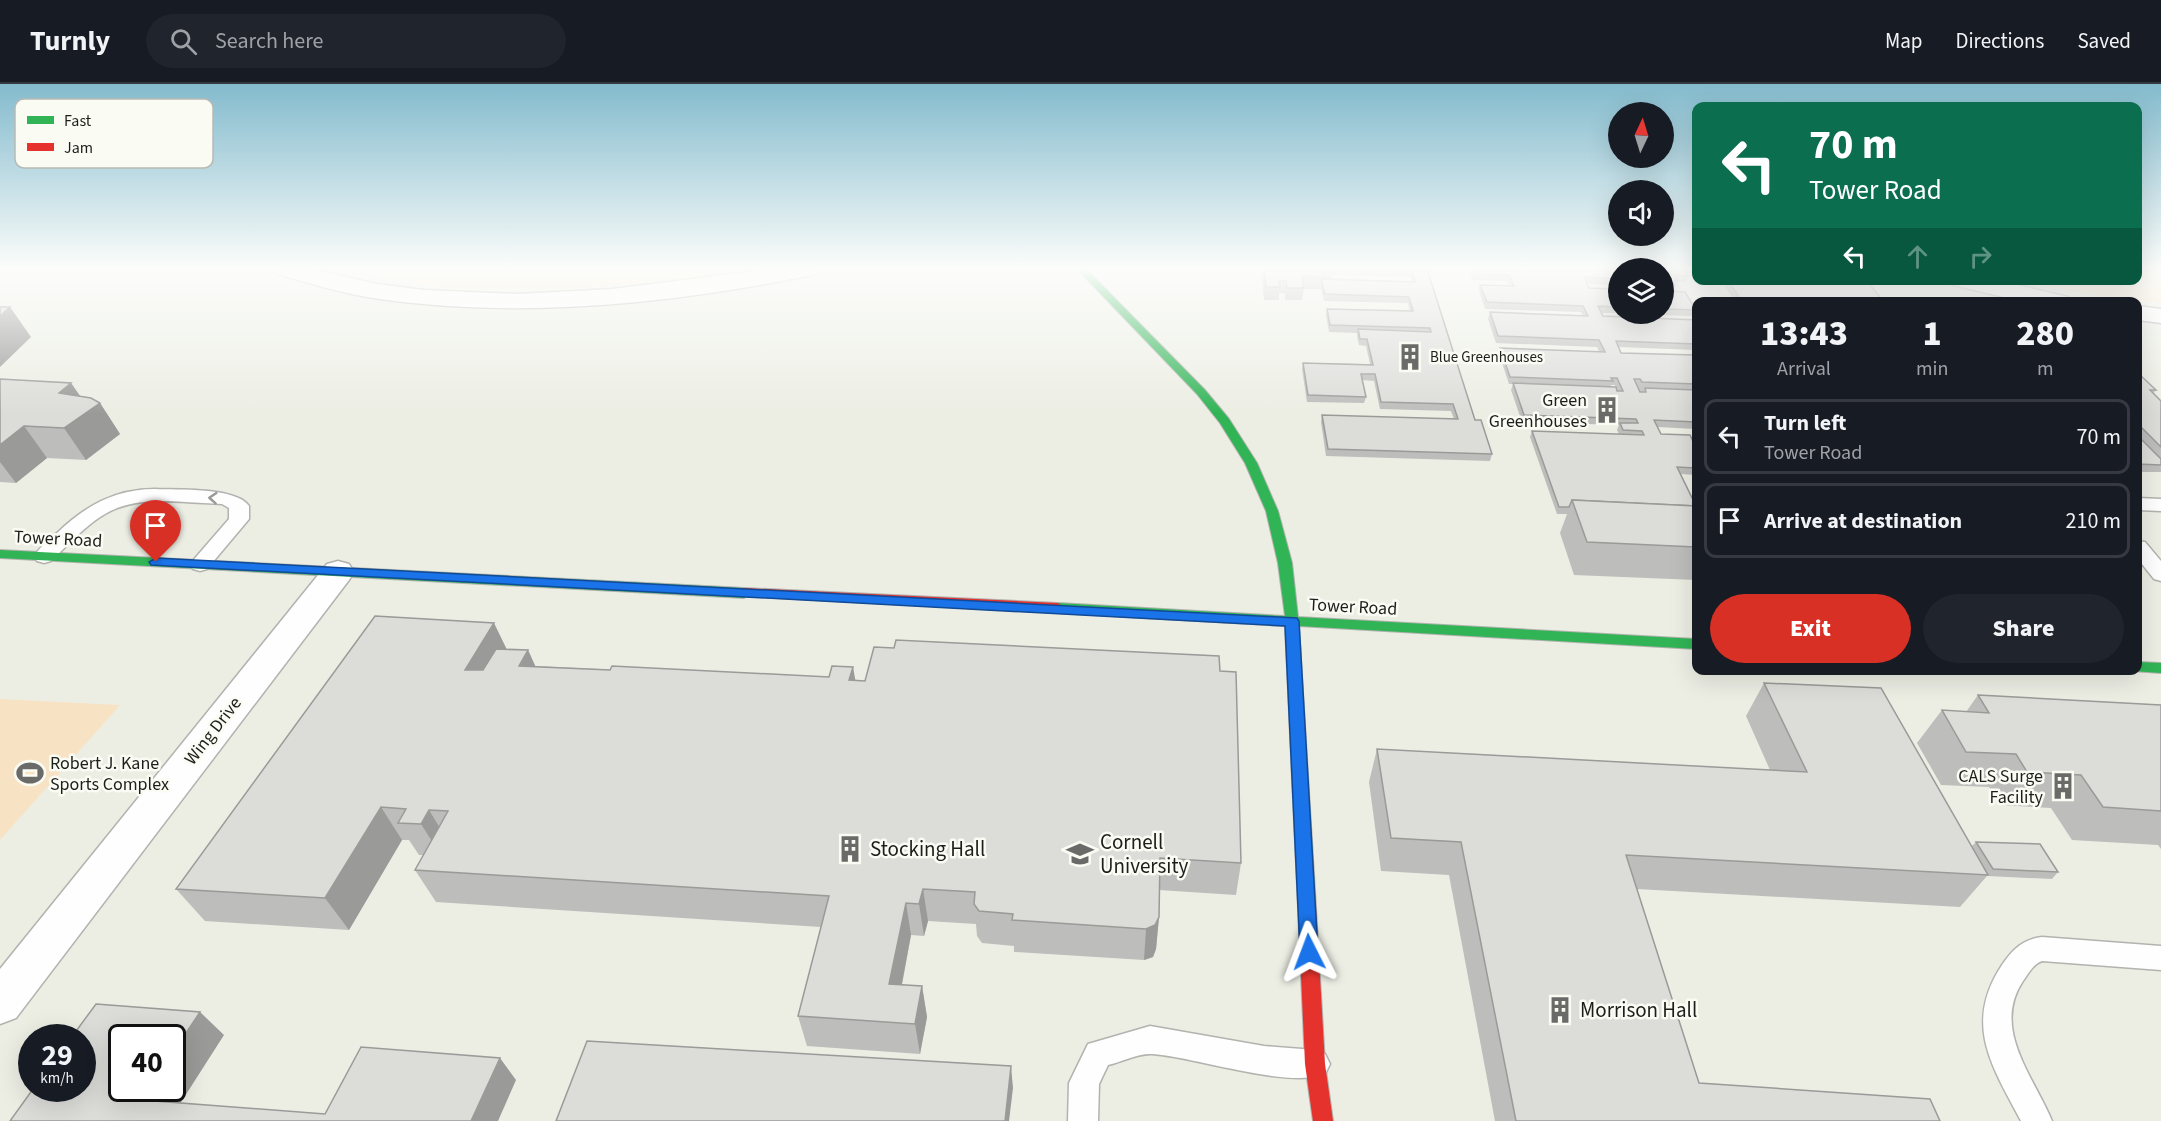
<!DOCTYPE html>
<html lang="en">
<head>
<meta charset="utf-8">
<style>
  :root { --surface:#171b24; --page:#20242c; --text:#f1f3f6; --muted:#9ea1a6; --line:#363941; --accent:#d93025 }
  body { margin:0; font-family:"Source Sans 3",sans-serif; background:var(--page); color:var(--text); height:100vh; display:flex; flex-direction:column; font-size:22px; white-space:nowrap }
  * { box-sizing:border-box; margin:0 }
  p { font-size:20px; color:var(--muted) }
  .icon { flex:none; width:33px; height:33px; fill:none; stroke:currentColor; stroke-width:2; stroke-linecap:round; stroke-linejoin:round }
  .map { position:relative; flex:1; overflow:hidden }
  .panel { position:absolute; left:1692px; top:213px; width:450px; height:378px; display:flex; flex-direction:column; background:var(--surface); border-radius:12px; box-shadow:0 6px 24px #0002 }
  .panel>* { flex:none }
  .banner { position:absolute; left:1692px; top:18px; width:450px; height:183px; border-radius:12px; box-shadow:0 6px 24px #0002; background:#0b6e4f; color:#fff; overflow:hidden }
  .needle { width:39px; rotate:4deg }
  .controls { position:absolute; left:1608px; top:18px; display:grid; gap:12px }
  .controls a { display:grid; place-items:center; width:66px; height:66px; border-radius:50%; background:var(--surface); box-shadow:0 6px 24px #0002; font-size:30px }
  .speed { position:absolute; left:18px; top:940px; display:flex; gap:12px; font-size:30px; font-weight:700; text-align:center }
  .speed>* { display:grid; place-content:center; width:78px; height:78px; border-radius:50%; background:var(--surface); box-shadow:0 6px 24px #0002; line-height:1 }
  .speed small { font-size:15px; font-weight:400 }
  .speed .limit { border:3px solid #111; border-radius:9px; background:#fff; color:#111 }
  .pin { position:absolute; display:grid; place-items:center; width:51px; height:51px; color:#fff; margin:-62px -26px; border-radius:50% 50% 50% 0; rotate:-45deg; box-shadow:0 0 6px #0007 }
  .pin .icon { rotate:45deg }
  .me { position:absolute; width:66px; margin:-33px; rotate:357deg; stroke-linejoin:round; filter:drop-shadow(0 0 4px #0008) }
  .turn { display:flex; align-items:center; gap:21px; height:126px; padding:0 18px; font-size:27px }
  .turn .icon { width:78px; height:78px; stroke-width:2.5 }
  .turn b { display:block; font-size:42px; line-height:51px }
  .lanes { display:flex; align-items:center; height:57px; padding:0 18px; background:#0003; justify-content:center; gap:30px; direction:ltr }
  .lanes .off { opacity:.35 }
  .eta { display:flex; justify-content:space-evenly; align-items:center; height:102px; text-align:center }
  .eta b { font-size:36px; font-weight:800; line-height:42px }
  .button { display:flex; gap:12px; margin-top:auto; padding:12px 18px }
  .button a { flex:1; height:69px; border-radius:36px; background:var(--accent); color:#fff; font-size:24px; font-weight:800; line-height:69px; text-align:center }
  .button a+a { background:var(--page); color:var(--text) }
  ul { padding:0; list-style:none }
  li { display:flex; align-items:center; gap:18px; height:75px; margin:0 12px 9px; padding:0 6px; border:3px solid var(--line); border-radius:12px }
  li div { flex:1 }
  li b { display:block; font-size:22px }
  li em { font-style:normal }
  header { display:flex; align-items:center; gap:36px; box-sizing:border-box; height:84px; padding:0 30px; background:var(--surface); border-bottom:2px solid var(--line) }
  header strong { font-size:28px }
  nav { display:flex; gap:33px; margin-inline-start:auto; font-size:21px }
  .search { width:420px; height:54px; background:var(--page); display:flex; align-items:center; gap:15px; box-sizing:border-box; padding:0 21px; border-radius:33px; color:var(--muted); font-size:22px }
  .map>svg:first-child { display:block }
  .built { fill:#eceee4; fill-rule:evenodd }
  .green { fill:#f8e2c4 }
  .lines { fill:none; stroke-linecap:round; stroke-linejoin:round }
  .lane-casing { stroke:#b2b2af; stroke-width:3 }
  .street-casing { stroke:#b2b2af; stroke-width:3 }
  .fast-casing { stroke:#b2b2af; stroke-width:2 }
  .jam-casing { stroke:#b2b2af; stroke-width:2 }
  .lane { fill:#fefefe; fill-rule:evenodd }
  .street { fill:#fefefe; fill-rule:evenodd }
  .fast { fill:#30b455; fill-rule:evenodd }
  .jam { fill:#e5322d; fill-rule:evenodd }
  .wall { fill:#bdbdbb; fill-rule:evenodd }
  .shaded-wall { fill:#9a9a98 }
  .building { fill:#dcdcd9; stroke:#9a9a98; stroke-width:1.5 }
  .oneway { stroke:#999998 }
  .route { fill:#1a73e8; stroke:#114b97; stroke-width:1.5 }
  .labels { text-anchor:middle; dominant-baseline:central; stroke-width:5; stroke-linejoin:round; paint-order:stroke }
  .far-poi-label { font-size:15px; fill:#1d1e1b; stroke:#fafcf4; text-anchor:start }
  .poi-label { font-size:18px; fill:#1d1e1b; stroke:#fafcf4; text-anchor:end }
  .street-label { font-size:18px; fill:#1d1e1b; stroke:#fafcf4 }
  .near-poi-label { font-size:21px; fill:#1d1e1b; stroke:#fafcf4; text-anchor:start }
  .key { fill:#fafcf4; stroke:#b8b9b3; stroke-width:1.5 }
  .key-label { font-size:16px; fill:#1d1e1b }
</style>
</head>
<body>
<header>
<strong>Turnly</strong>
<div class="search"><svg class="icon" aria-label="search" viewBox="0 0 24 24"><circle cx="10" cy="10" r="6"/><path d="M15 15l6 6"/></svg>Search here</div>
<nav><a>Map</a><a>Directions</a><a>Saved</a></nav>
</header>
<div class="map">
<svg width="2161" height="1037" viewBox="0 0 2161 1037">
  <rect width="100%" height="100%" fill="#f9faf6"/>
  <path class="built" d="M0 185H1618V230H1664V185H1696V196H2138V185H2161V1037H0ZM1696 218H2138V586H1696ZM32 954H82V1005H32ZM122 954H172V1005H122Z"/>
  <g class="green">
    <path d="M349 185H764L670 197 546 206 454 205 382 193Z"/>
    <path d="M2138 185H2161V219L2083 209 2011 197 2138 196Z"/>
    <path d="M0 615 120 621 0 756Z"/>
  </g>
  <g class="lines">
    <defs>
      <g id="lane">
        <path d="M155 405C177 406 236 403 249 422V435L207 485 200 487 193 485 190 480 229 435V424L222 420C209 419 197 419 185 418 113 413 100 429 51 477L44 479 37 477 34 472C40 463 49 456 57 449 85 422 115 405 155 405Z"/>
        <path d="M2138 414 2161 415V427L2138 426Z"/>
        <path d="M2138 457 2145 458 2161 477V497L2154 495 2138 475Z"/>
        <path d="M2042 853 2161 862V886L2042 877C2033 880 2028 890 2023 897 1991 945 2034 993 2052 1037H2021C1992 982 1963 940 2002 881 2012 866 2023 855 2042 853Z"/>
        <path d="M1150 942 1264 962 1315 966 1325 970 1330 980 1325 990C1288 1005 1196 973 1152 970 1139 969 1121 978 1108 981L1099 1000 1098 1037H1068L1069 999 1088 960Z"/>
      </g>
      <g id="street">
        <path d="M274 185H310L377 200 424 206 518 210 612 205 772 185H819L815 190 807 192C668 220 521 235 380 215 345 210 311 200 278 190Z"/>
        <path d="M1950 196H1995L2068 213 2071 218H2025L1953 201Z"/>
        <path d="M2138 222 2161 225V239L2138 236Z"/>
        <path d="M338 477 349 480 354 488 349 496 16 934 0 940V885L327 480Z"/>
      </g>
      <g id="fast">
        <path d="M1077 185H1086L1205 306 1229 335 1257 379 1278 427 1292 479 1298 533 1696 555V565L1299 542 1316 824 1313 829 1307 831 1301 829 1298 824 1285 542 1058 529 1051 524 1058 519 1285 532 1278 479 1266 427 1245 379 1220 339 1197 310Z"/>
        <path d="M0 466 744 504 751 509 744 514 0 474Z"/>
        <path d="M2138 578 2161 579V589L2133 587 2138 586Z"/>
      </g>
      <g id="jam">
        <path d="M744 504 1058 519 1065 524 1058 529 739 512 737 509 739 506Z"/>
        <path d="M1307 817 1313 819 1316 824 1325 980 1333 1037H1313L1305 980 1298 824 1301 819Z"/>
      </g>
    </defs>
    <use href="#lane" class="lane-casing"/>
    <use href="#street" class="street-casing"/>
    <use href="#fast" class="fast-casing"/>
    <use href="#jam" class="jam-casing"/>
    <use href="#lane" class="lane"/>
    <use href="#street" class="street"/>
    <use href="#fast" class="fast"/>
    <use href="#jam" class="jam"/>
  </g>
  <g class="wall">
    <path d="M1261 185H1317L1318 189 1317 185H1427L1475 336 1492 370 1490 377 1326 372 1321 338 1322 331 1454 335 1451 327 1380 325 1374 297 1362 296 1366 313 1364 319 1307 318 1302 285 1303 279 1370 280 1366 262 1359 261 1357 252V249L1329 248 1326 231 1327 225 1410 227 1408 219 1324 217 1321 205H1304L1302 216H1285V210L1279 209V216H1264ZM1332 191 1411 193 1412 198 1332 195Z"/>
    <path d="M1468 185H1618V201L1587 200 1589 204 1618 205V229H1602L1603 232 1696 236V266L1619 263 1621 269 1696 271V345L1657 343 1661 350 1696 364V391L1681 390 1696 422V496L1574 491 1560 449 1567 430H1557L1530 353 1532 347 1619 350 1617 346 1619 341 1522 338 1511 306 1513 300H1509L1499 270 1500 264 1599 268 1597 263 1496 259 1488 235 1490 228 1583 232 1581 228 1485 225 1479 207 1480 201 1509 202 1507 197 1473 196ZM1611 301H1615L1617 307 1611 303Z"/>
    <path d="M1664 185 1688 192 1686 198H1677L1675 203H1664Z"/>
    <path d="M1721 196H1866L1884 218H1735Z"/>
    <path d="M1664 207 1696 226 1694 232 1620 230H1664Z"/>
    <path d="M2138 289 2156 306 2153 310 2161 317V388H2138Z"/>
    <path d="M0 295 71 299 80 313 100 319 120 350 86 376 47 374 16 399 0 398Z"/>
    <path d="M507 565 528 566 535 582 865 597 1220 587 1241 779 1236 811 1159 806V833L1156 865 1153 873 1144 876 1014 868V862L982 859 977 852 976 840 928 837 924 852 911 851 902 901 922 902 927 933 920 970 807 962 798 932 821 843 436 818 415 786 424 771H419L409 756H402L349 846 205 837 176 805Z"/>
    <path d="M1764 599 1972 762 1976 758 2058 788 2052 795 1987 792 1960 823 1637 805 1699 999 1940 1037H1495L1449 791 1381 787 1369 698 1377 665 1770 686 1746 632Z"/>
    <path d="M1978 611 2161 621V765L2158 761 2072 756 2051 724 2000 721 1989 703 1941 701 1917 659 1942 626 1966 628Z"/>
  </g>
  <g class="shaded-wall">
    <path d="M10 223 31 253 0 283V232Z"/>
    <path d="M71 299 90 326 100 319 120 350 86 376 64 344 59 309Z"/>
    <path d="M24 342 47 374 16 399 0 378V361Z"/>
    <path d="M494 539 510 572 481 619 465 586Z"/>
    <path d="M528 566 543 599 519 582Z"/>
    <path d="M853 583 859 616 849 596Z"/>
    <path d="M381 723 402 756 349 846 325 814Z"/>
    <path d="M429 726 449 759 442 773 421 740Z"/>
    <path d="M923 805 928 837 924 852 919 820Z"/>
    <path d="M906 819 911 851 896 931 889 900Z"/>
    <path d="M1159 833 1156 865 1153 873 1144 876 1146 845Z"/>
    <path d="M922 902 927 933 920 970 915 940Z"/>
    <path d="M200 928 224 951 169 1037 142 1016 150 1005H172V970Z"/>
    <path d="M500 974 516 996 498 1037H471Z"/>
    <path d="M1011 982 1013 1004 1009 1037H1005Z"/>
  </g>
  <g class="building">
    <path d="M1264 185H1317L1318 189H1322L1323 193 1302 192 1304 204H1287L1286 197H1279L1280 203H1266Z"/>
    <path d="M1319 185H1427L1475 336H1481L1492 370 1328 365 1322 331 1458 335 1453 320 1381 318 1375 290H1361L1366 313 1308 311 1303 279 1373 281 1367 255H1360L1358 245 1431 248 1430 244 1330 241 1327 225 1413 227 1409 213 1325 210 1322 199V195L1415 198 1412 187 1332 185 1333 189H1320Z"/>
    <path d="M1472 185H1618V195L1584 193 1589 204 1618 205V223L1598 222 1603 232 1696 236V260L1616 257 1621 269 1696 271V300L1642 298 1640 295H1634L1640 308H1646L1645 304 1696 306V338L1654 336 1661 350 1690 351 1696 364V384L1677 383 1696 422 1572 416 1569 423H1559L1532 347 1644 351 1642 347 1623 346 1620 339H1638L1636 335 1524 331 1513 299 1616 303 1617 307H1623L1617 294H1611L1613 297 1510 293 1500 264 1605 268 1599 256 1498 252 1490 228 1588 232 1583 222 1487 218 1480 201 1514 202 1509 191 1474 189Z"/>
    <path d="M1664 185H1683L1688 192 1674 191 1678 197 1664 196Z"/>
    <path d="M1728 196H1866L1884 218H1742Z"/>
    <path d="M1664 207 1685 208 1696 226 1664 225Z"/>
    <path d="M0 223H10L0 232Z"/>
    <path d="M2138 289 2156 306H2150L2161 317V363L2138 340Z"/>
    <path d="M0 295 71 299 59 309 91 314 100 319 64 344 24 342 0 361Z"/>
    <path d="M2138 352 2161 375V381L2138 380Z"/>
    <path d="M1572 416 1696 422V463L1587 458Z"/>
    <path d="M375 532 494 539 465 586H483L496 565 528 566 519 582 610 586 612 582 829 593 832 582 853 583 849 596 865 597 874 563 894 564 896 556 1219 572 1220 587 1236 588 1241 779 1160 774 1159 833 1155 841 1146 845 1012 836 1013 830 979 827 974 820 975 808 923 805 919 820 906 819 889 900 922 902 915 940 798 932 829 812 415 786 448 727 429 726 421 740 398 739 406 725 381 723 325 814 176 805Z"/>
    <path d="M1764 599 1881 604 1988 791 1626 771 1699 999 1930 1015 1940 1037H1516L1461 758 1391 754 1377 665 1807 688Z"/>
    <path d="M1978 611 2161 621V727L2103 723 2081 691 2027 688 2016 670 1966 668 1942 626 1989 629Z"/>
    <path d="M1976 758 2040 760 2058 788 1993 785Z"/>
    <path d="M96 920 200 928 172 970V954H122V1005H150L142 1016 325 1030 361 963 500 974 471 1037H10L33 1005H82V954H71Z"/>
    <path d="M587 957 1011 982 1005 1037H556Z"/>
  </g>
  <defs><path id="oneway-chevron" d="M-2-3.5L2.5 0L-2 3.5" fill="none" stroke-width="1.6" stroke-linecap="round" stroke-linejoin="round" transform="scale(1.5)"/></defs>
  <use class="oneway" href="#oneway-chevron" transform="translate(213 414) rotate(-176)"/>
  <linearGradient id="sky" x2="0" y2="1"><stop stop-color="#83bbcd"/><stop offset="0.56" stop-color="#fcfdfb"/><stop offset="1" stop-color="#fcfdfb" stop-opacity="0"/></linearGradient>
  <rect width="2161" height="330" fill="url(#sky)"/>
  <path class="route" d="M156 474 1297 534 1299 537 1318 868 1315 874 1309 876 1302 874 1300 868 1285 542 151 481 149 478Z"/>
  <defs>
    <symbol id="building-bare" viewBox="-9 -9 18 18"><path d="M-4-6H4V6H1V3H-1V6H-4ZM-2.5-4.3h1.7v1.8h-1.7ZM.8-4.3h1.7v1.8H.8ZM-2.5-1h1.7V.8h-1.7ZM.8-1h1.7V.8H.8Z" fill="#6a6b68" stroke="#fafcf4" stroke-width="2.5" paint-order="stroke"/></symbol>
    <symbol id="stadium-bare" viewBox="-9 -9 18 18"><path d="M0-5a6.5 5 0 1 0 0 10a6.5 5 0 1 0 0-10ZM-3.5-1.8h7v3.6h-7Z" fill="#6a6b68" stroke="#fafcf4" stroke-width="2.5" paint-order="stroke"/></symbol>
    <symbol id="university-bare" viewBox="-9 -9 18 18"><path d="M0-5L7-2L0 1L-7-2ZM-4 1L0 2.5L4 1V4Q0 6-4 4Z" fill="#6a6b68" stroke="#fafcf4" stroke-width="2.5" paint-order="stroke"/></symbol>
  </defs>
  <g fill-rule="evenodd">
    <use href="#building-bare" x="1391" y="254" width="38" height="38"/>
    <use href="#building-bare" x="1588" y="307" width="38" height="38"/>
    <use href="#stadium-bare" x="11" y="670" width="38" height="38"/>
    <use href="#building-bare" x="2044" y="683" width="38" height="38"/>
    <use href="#building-bare" x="831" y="746" width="38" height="38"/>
    <use href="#university-bare" x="1061" y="751" width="38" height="38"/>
    <use href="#building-bare" x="1541" y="907" width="38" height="38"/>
  </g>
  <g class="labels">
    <g class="far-poi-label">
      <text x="1430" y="273">Blue Greenhouses</text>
    </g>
    <g class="poi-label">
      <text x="1587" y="316">Green<tspan x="1587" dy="21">Greenhouses</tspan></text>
      <text x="50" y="679" text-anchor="start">Robert J. Kane<tspan x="50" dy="21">Sports Complex</tspan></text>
      <text x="2043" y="692">CALS Surge<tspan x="2043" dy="21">Facility</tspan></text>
    </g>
    <g class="street-label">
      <text transform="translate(58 455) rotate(3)">Tower Road</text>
      <text transform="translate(1353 523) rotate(3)">Tower Road</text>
      <text transform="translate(213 647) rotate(-52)">Wing Drive</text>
    </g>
    <g class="near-poi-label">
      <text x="1100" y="758">Cornell<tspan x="1100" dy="24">University</tspan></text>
      <text x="870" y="765">Stocking Hall</text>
      <text x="1580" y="926">Morrison Hall</text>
    </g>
  </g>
  <rect x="15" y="15" width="198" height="69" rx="9" class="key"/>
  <rect x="27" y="32" width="27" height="8" fill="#30b455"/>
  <rect x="27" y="59" width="27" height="8" fill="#e5322d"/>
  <g class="key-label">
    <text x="64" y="42">Fast</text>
    <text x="64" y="69">Jam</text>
  </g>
</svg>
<div class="controls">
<a><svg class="needle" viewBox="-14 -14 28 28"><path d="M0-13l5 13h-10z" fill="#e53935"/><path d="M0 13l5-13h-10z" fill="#9ea1a6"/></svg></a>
<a><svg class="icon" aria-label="sound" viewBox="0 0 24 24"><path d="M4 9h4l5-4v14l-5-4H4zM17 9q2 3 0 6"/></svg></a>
<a><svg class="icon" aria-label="layers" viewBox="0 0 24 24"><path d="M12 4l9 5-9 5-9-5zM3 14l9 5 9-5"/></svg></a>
</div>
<div class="speed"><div>29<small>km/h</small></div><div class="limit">40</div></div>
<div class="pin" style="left:156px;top:478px;background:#d93025"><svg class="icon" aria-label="arrive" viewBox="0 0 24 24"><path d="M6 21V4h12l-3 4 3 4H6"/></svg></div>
<svg class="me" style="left:1309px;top:868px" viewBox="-20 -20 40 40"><path d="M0-17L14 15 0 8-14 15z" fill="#1a73e8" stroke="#fff" stroke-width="4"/></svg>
<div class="banner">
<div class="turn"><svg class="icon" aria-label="left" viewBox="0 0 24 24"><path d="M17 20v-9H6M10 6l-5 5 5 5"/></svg><div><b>70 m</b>Tower Road</div></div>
<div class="lanes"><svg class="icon" aria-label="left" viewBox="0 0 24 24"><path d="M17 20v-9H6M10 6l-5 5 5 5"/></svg><svg class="icon off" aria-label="ahead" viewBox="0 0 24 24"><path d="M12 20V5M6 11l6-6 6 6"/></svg><svg class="icon off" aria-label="right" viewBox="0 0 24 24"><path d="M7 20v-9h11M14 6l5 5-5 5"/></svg></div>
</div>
<section class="panel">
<div class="eta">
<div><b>13:43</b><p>Arrival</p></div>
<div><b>1</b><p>min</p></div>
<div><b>280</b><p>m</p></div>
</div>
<ul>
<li><svg class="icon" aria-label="left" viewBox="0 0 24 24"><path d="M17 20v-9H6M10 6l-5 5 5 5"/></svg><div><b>Turn left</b><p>Tower Road</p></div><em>70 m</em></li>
<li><svg class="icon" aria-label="arrive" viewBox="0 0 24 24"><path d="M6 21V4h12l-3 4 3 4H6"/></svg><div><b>Arrive at destination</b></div><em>210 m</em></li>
</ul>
<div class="button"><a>Exit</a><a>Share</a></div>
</section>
</div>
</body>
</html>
